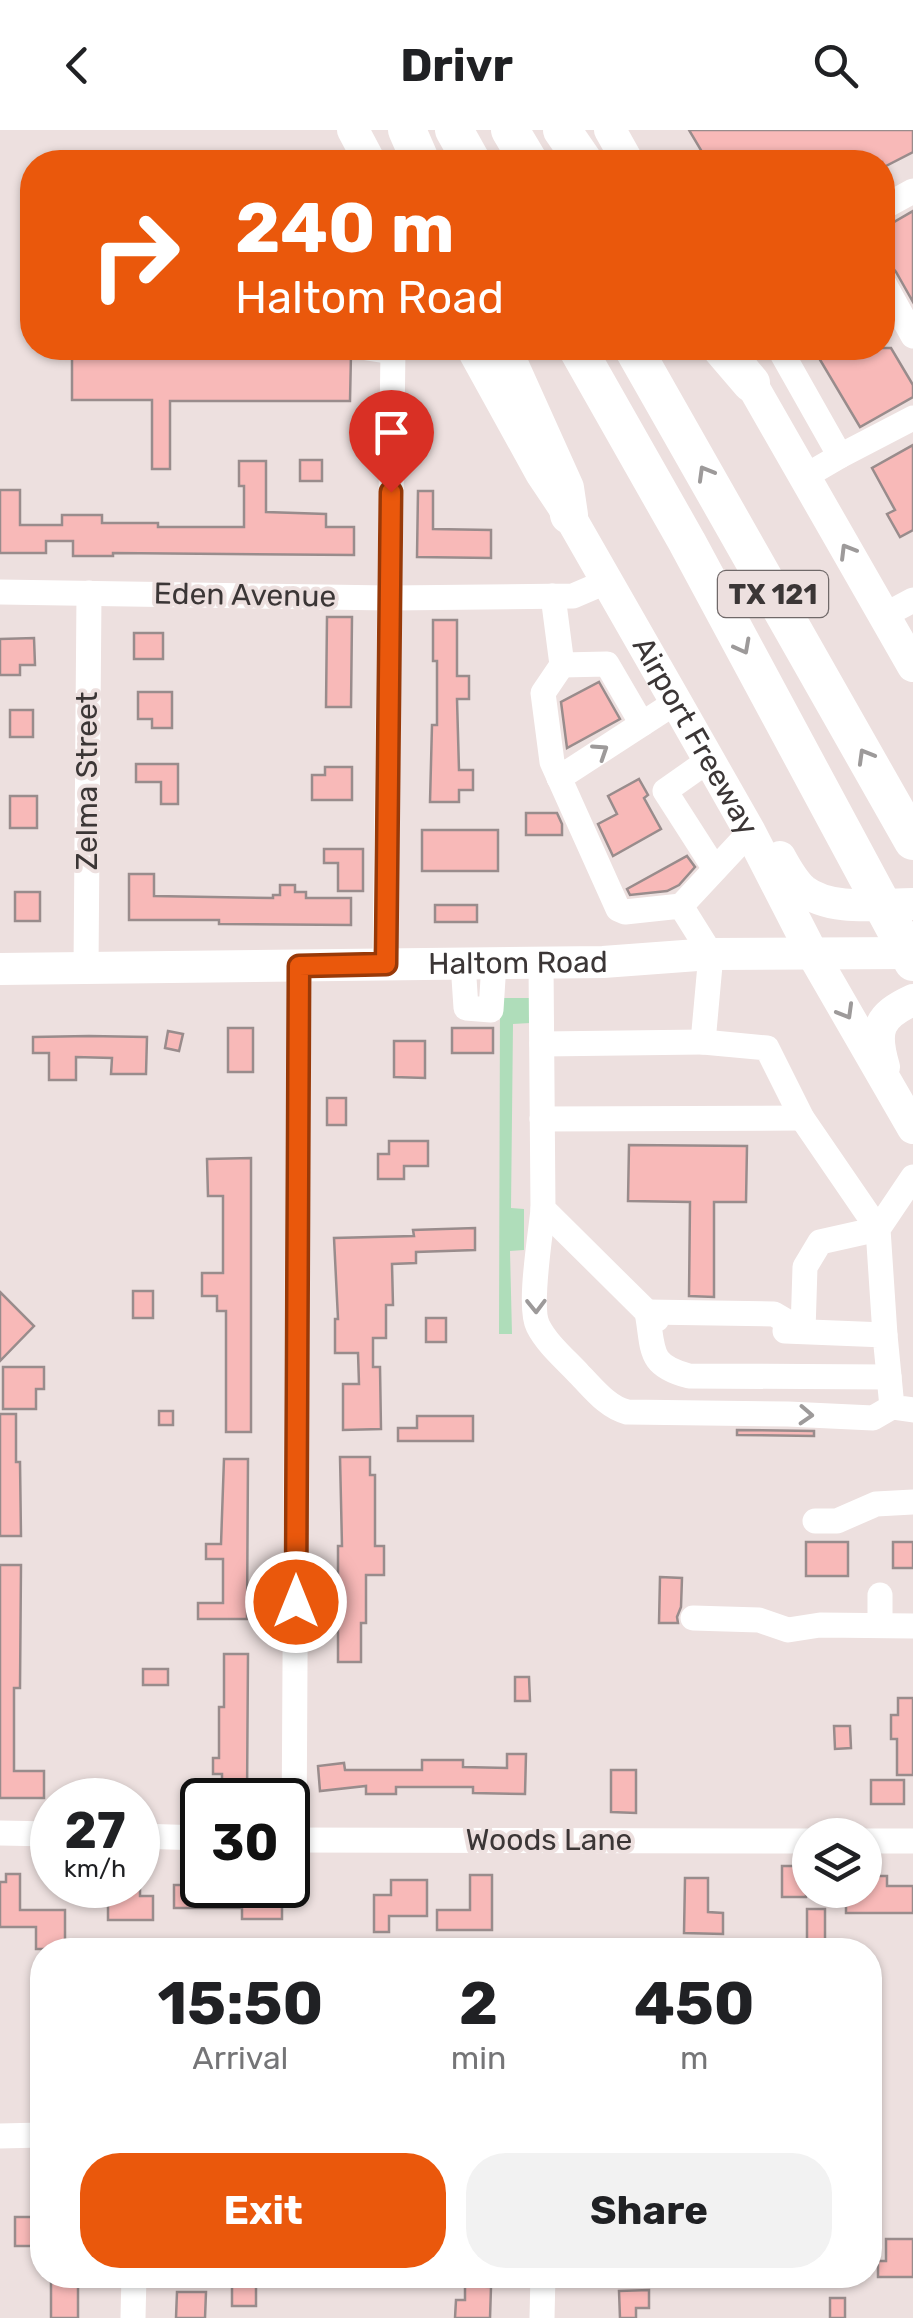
<!DOCTYPE html>
<html lang="en">
<head>
<meta charset="utf-8">
<style>
  :root { --surface:#fff; --page:#f2f2f2; --text:#202124; --muted:#757577; --accent:#ea580c }
  body { margin:0; font-family:Rubik,sans-serif; background:var(--page); color:var(--text); height:100vh; display:flex; flex-direction:column; font-size:38px; white-space:nowrap }
  * { box-sizing:border-box; margin:0 }
  p { font-size:32px; color:var(--muted) }
  .icon { flex:none; width:55px; height:55px; fill:none; stroke:currentColor; stroke-width:2; stroke-linecap:round; stroke-linejoin:round }
  .map { position:relative; flex:1; overflow:hidden }
  .sheet { position:absolute; left:30px; top:1808px; width:852px; height:350px; display:flex; flex-direction:column; background:var(--surface); border-radius:40px; box-shadow:0 2px 8px #0004 }
  .sheet>* { flex:none }
  .banner { position:absolute; left:20px; top:20px; width:875px; height:210px; border-radius:40px; box-shadow:0 2px 8px #0004; background:#ea580c; color:#fff; overflow:hidden }
  .fabs { position:absolute; left:792px; top:1688px; display:grid; gap:20px }
  .fabs a { display:grid; place-items:center; width:90px; height:90px; border-radius:50%; background:var(--surface); box-shadow:0 2px 8px #0004; font-size:50px }
  .speed { position:absolute; left:30px; top:1648px; display:flex; gap:20px; font-size:50px; font-weight:700; text-align:center }
  .speed>* { display:grid; place-content:center; width:130px; height:130px; border-radius:50%; background:var(--surface); box-shadow:0 2px 8px #0004; line-height:1 }
  .speed small { font-size:25px; font-weight:400 }
  .speed .limit { border:5px solid #111; border-radius:15px; background:#fff; color:#111 }
  .pin { position:absolute; display:grid; place-items:center; width:85px; height:85px; color:#fff; margin:-102px -42px; border-radius:50% 50% 50% 0; rotate:-45deg; box-shadow:0 0 10px #0007 }
  .pin .icon { rotate:45deg }
  .me { position:absolute; width:110px; margin:-55px; rotate:0deg; stroke-linejoin:round; filter:drop-shadow(0 0 8px #0008) }
  .turn { display:flex; align-items:center; gap:35px; height:210px; padding:0 50px; font-size:45px }
  .turn .icon { width:130px; height:130px; stroke-width:2.5 }
  .turn b { display:block; font-size:70px; line-height:85px }
  .eta { display:flex; justify-content:space-evenly; align-items:center; height:170px; text-align:center }
  .eta b { font-size:60px; font-weight:700; line-height:70px }
  .cta { display:flex; gap:20px; margin-top:auto; padding:20px 50px }
  .cta a { flex:1; height:115px; border-radius:40px; background:var(--accent); color:#fff; font-size:40px; font-weight:700; line-height:115px; text-align:center }
  .cta a+a { background:var(--page); color:var(--text) }
  header { display:flex; justify-content:space-between; align-items:center; height:130px; padding:0 50px; background:var(--surface); font-size:45px; font-weight:700 }
  .map>svg:first-child { display:block }
  .green { fill:#afddba }
  .building { fill:#f8b9b8; stroke:#998c8c; stroke-width:2.5 }
  .lines { fill:none; stroke-linecap:round; stroke-linejoin:round }
  .minor { stroke:#fff; stroke-width:25 }
  .major { stroke:#fff; stroke-width:32 }
  .highway { stroke:#fff; stroke-width:38 }
  .oneway { stroke:#9d9a9a }
  .route-casing { stroke:#983908; stroke-width:25 }
  .route { stroke:#ea580c; stroke-width:18 }
  .labels { text-anchor:middle; dominant-baseline:central; stroke-width:8; stroke-linejoin:round; paint-order:stroke }
  .shield { fill:#ede0df; stroke:#706969; stroke-width:2.5 }
  .shield-label { font-size:28px; font-weight:bold; fill:#3b3636 }
  .street-label { font-size:30px; fill:#3b3636; stroke:#ede0df }
</style>
</head>
<body>
<header><svg class="icon" aria-label="back" viewBox="0 0 24 24"><path d="M15 5l-7 7 7 7"/></svg>Drivr<svg class="icon" aria-label="search" viewBox="0 0 24 24"><circle cx="10" cy="10" r="6"/><path d="M15 15l6 6"/></svg></header>
<div class="map">
<svg width="913" height="2188" viewBox="0 0 913 2188">
  <rect width="100%" height="100%" fill="#ede0df"/>
  <path class="green" d="M500 868H529L530 893 513 894 511 1078 524 1079V1120L510 1121 512 1204H499Z"/>
  <g class="building">
    <path d="M689 0H913V22L882 38V32H708Z"/>
    <path d="M913 81V172L896 142 882 124V99Z"/>
    <path d="M182 218H198V224H351L350 271H170V339H152V270H72V223H182Z"/>
    <path d="M813 218H891L913 255V267L860 297Z"/>
    <path d="M913 315V400L900 407 887 384 895 380 872 338Z"/>
    <rect x="300" y="330" width="22" height="21"/>
    <path d="M239 331H266V382L326 384V397H354V425L113 423V426H73V411H46V423H0V360H20V395H62V385H102V393H158V397H244V356H239Z"/>
    <path d="M418 361H433V399L491 400V428L417 427Z"/>
    <path d="M327 487H352L351 577H326Z"/>
    <path d="M433 490H457V546H469V569H457L459 640H473V660H459V672H430L432 595H437V531H433Z"/>
    <rect x="134" y="503" width="29" height="26"/>
    <path d="M34 508 35 535H20V545H0V509Z"/>
    <path d="M599 552 620 589 567 618 561 572Z"/>
    <path d="M138 562H172V598H152V589H138Z"/>
    <rect x="10" y="580" width="23" height="27"/>
    <path d="M136 634H178V674H161V652H136Z"/>
    <path d="M325 637H352V670H312V645H325Z"/>
    <path d="M639 649 648 665 644 668 661 699 613 726 598 694 617 684 608 666Z"/>
    <rect x="10" y="666" width="27" height="32"/>
    <path d="M526 683H557L562 694V705H526Z"/>
    <rect x="422" y="700" width="76" height="41"/>
    <path d="M324 719H363V761H338V733H324Z"/>
    <path d="M687 726 695 737 679 755 667 761 630 765 627 759Z"/>
    <path d="M129 744H154V766L273 768V765H280V755H295V762H306V768H351V795L219 794V790H129Z"/>
    <rect x="15" y="762" width="25" height="29"/>
    <rect x="435" y="775" width="42" height="17"/>
    <rect x="228" y="898" width="25" height="44"/>
    <rect x="452" y="898" width="41" height="25"/>
    <path d="M168 901 183 904 179 921 165 918Z"/>
    <path d="M89 906 147 907 146 944H111L112 928 76 927V950H49V923H33V907Z"/>
    <path d="M394 911H425V948L394 947Z"/>
    <rect x="327" y="968" width="19" height="27"/>
    <path d="M389 1011H428V1036H404V1049H378V1024H389Z"/>
    <path d="M629 1015 747 1016 746 1072H714V1167L689 1166 690 1072 628 1071Z"/>
    <path d="M251 1028V1302H226V1181H217V1166H202V1143H223V1066H208L207 1029Z"/>
    <path d="M475 1098V1120L416 1122V1133L392 1134 393 1175H386V1208H373V1237H380L381 1299 343 1300V1254H359L358 1223H335V1189H338L334 1108 414 1106 413 1100Z"/>
    <rect x="133" y="1161" width="20" height="27"/>
    <path d="M0 1162 34 1196 0 1231Z"/>
    <rect x="426" y="1188" width="20" height="24"/>
    <path d="M3 1237H44V1259H36V1279H3Z"/>
    <rect x="159" y="1281" width="14" height="14"/>
    <path d="M0 1284H16V1332H20L21 1406H0Z"/>
    <path d="M417 1286H473V1311H398V1298H417Z"/>
    <path d="M737 1300 814 1301V1306L737 1305Z"/>
    <path d="M340 1327H370V1345H375V1416H384V1445H366V1493H361V1532H338V1416H342Z"/>
    <path d="M224 1329H248L247 1489H198V1473H223V1429H206V1414H221Z"/>
    <rect x="806" y="1412" width="42" height="34"/>
    <rect x="893" y="1412" width="20" height="26"/>
    <path d="M0 1435H21L20 1558H14V1641H44V1668H0Z"/>
    <path d="M660 1447 682 1448 681 1477 677 1487 678 1493H659Z"/>
    <path d="M224 1524H248L247 1669H222V1644H213V1628H219V1577H224Z"/>
    <rect x="143" y="1539" width="25" height="16"/>
    <path d="M515 1547H529L530 1571H515Z"/>
    <path d="M898 1568H913V1645H897V1609H891V1585H898Z"/>
    <path d="M834 1596H850L851 1618 835 1619Z"/>
    <path d="M507 1624H526L525 1664 473 1663V1657H396V1664H366V1656L320 1661 318 1636 344 1633 345 1640H422V1630H463V1637L507 1638Z"/>
    <path d="M611 1640H636V1683L611 1682Z"/>
    <rect x="871" y="1650" width="33" height="24"/>
    <rect x="782" y="1736" width="24" height="31"/>
    <path d="M6 1744H20V1780H65V1819H36V1797H0V1752H6Z"/>
    <path d="M470 1745H492V1800H437V1780H470Z"/>
    <path d="M865 1746H887V1756H913V1783H846V1768H860V1760H865Z"/>
    <path d="M685 1748H708V1782L723 1783V1804L684 1803Z"/>
    <path d="M391 1750H427V1786H389V1802H374V1765H391Z"/>
    <path d="M108 1755H140V1766H153V1790H108Z"/>
    <path d="M174 1755H218V1764H282V1789H242V1778H174Z"/>
    <rect x="807" y="1779" width="18" height="33"/>
    <rect x="15" y="2087" width="27" height="29"/>
    <path d="M886 2109H913V2147H878V2131H886Z"/>
    <rect x="51" y="2145" width="27" height="43"/>
    <rect x="232" y="2155" width="24" height="21"/>
    <path d="M465 2156 491 2157 490 2188H455L456 2170H465Z"/>
    <path d="M649 2160V2178H636V2188H620L619 2161Z"/>
    <path d="M177 2162H206L205 2188H176Z"/>
    <rect x="830" y="2168" width="15" height="20"/>
  </g>
  <g class="lines">
    <g class="minor">
      <path d="M882 78 913 61"/>
      <path d="M882 150 913 206"/>
      <path d="M367 218 393 222"/>
      <path d="M779 218 840 326 804 347"/>
      <path d="M840 326 913 288"/>
      <path d="M0 462 390 468 573 466 608 451"/>
      <path d="M553 466 562 535 543 563 552 632 618 779 625 782 681 776 711 824 703 912 767 918 802 988 878 1099 820 1112 805 1137 803 1201 774 1184 647 1182C654 1220 647 1235 689 1246L889 1247"/>
      <path d="M885 485 913 470"/>
      <path d="M562 535 607 534 642 594"/>
      <path d="M709 630 665 661 715 739"/>
      <path d="M559 648 676 572"/>
      <path d="M681 776 750 702"/>
      <path d="M463 833 466 878 491 880 494 833"/>
      <path d="M541 833 543 1079 647 1182 657 1189"/>
      <path d="M385 834 393 218"/>
      <path d="M86 839 89 463"/>
      <path d="M542 914 703 912"/>
      <path d="M542 989 802 988"/>
      <path d="M543 1079C541 1103 528 1177 538 1196 547 1214 565 1229 579 1244 593 1258 607 1277 627 1282L788 1284 873 1288 892 1277"/>
      <path d="M785 1201 885 1205 892 1277 913 1280"/>
      <path d="M885 1205 878 1099 913 1047"/>
      <path d="M815 1391H837L876 1374 913 1372"/>
      <path d="M880 1465V1495"/>
      <path d="M693 1488 759 1490 788 1500 820 1495 913 1496"/>
      <path d="M0 1703 52 1704"/>
      <path d="M138 1706 202 1708"/>
      <path d="M288 1710 810 1711"/>
      <path d="M294 1710 299 835"/>
      <path d="M865 1711H913"/>
      <path d="M0 2006 42 2005"/>
      <path d="M133 2188 134 2145"/>
      <path d="M542 2188 543 2145"/>
    </g>
    <g class="major">
      <path d="M353 0 370 32"/>
      <path d="M610 0 628 32"/>
      <path id="s1" d="M472 218 541 343 569 385 676 572 750 702 812 823 913 998"/>
      <path d="M739 232 913 536"/>
      <path d="M780 727C786 738 793 751 803 760 831 782 879 774 913 774"/>
      <path id="s2" d="M0 839 603 832 711 824 913 823"/>
      <path d="M884 937C873 900 878 886 913 870"/>
    </g>
    <g class="highway">
      <path d="M407 0 421 32"/>
      <path d="M454 0 472 32"/>
      <path d="M510 0 529 32"/>
      <path d="M562 0 584 32"/>
      <path d="M502 218 565 358 569 385"/>
      <path d="M577 218 687 412 913 832"/>
      <path d="M633 218 913 711"/>
      <path d="M721 218 751 253"/>
    </g>
  </g>
  <defs><path id="oneway-chevron" d="M-2-3.5L2.5 0L-2 3.5" fill="none" stroke-width="1.6" stroke-linecap="round" stroke-linejoin="round" transform="scale(2.5)"/></defs>
  <g class="oneway">
    <use href="#oneway-chevron" transform="translate(705 343) rotate(-120)"/>
    <use href="#oneway-chevron" transform="translate(847 421) rotate(-121)"/>
    <use href="#oneway-chevron" transform="translate(743 517) rotate(62)"/>
    <use href="#oneway-chevron" transform="translate(601 621) rotate(-33)"/>
    <use href="#oneway-chevron" transform="translate(865 626) rotate(-120)"/>
    <use href="#oneway-chevron" transform="translate(846 882) rotate(60)"/>
    <use href="#oneway-chevron" transform="translate(536 1176) rotate(89)"/>
    <use href="#oneway-chevron" transform="translate(806 1285) rotate(3)"/>
  </g>
  <g class="lines">
    <defs>
      <path id="route" d="M296 1472 299 836 386 834 391 362"/>
    </defs>
    <use href="#route" class="route-casing"/>
    <use href="#route" class="route"/>
  </g>
  <g class="labels">
    <rect class="shield" x="718" y="441" width="110" height="46" rx="8"/>
    <g class="shield-label">
      <text x="773" y="464">TX 121</text>
    </g>
    <g class="street-label">
      <text transform="translate(245 465) rotate(1)">Eden Avenue</text>
      <text stroke="none"><textPath href="#s1" startOffset="448">Airport Freeway</textPath></text>
      <text transform="translate(87 651) rotate(-90)">Zelma Street</text>
      <text stroke="none"><textPath href="#s2" startOffset="518">Haltom Road</textPath></text>
      <text x="549" y="1710">Woods Lane</text>
    </g>
  </g>
</svg>
<div class="fabs">
<a><svg class="icon" aria-label="layers" viewBox="0 0 24 24"><path d="M12 4l9 5-9 5-9-5zM3 14l9 5 9-5"/></svg></a>
</div>
<div class="speed"><div>27<small>km/h</small></div><div class="limit">30</div></div>
<div class="pin" style="left:391px;top:362px;background:#d93025"><svg class="icon" aria-label="arrive" viewBox="0 0 24 24"><path d="M6 21V4h12l-3 4 3 4H6"/></svg></div>
<svg class="me" style="left:296px;top:1472px" viewBox="-20 -20 40 40"><circle r="17" fill="#ea580c" stroke="#fff" stroke-width="3"/><path d="M0-11L8 9 0 5-8 9z" fill="#fff"/></svg>
<div class="banner">
<div class="turn"><svg class="icon" aria-label="right" viewBox="0 0 24 24"><path d="M7 20v-9h11M14 6l5 5-5 5"/></svg><div><b>240 m</b>Haltom Road</div></div>
</div>
<section class="sheet">
<div class="eta">
<div><b>15:50</b><p>Arrival</p></div>
<div><b>2</b><p>min</p></div>
<div><b>450</b><p>m</p></div>
</div>
<div class="cta"><a>Exit</a><a>Share</a></div>
</section>
</div>
</body>
</html>
